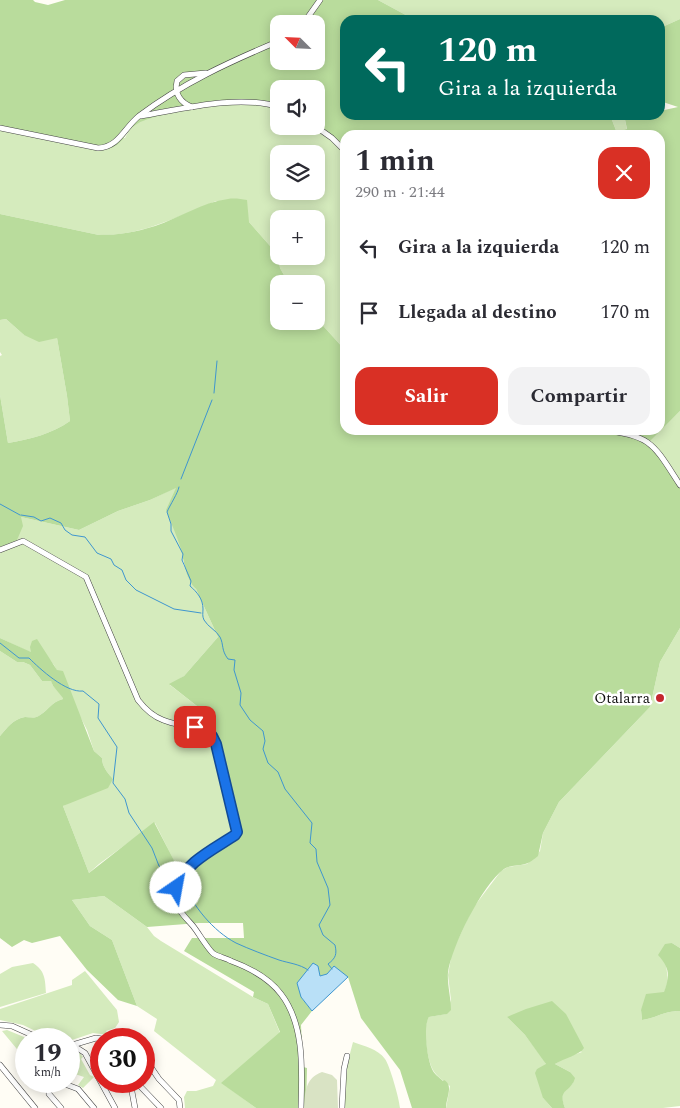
<!DOCTYPE html>
<html lang="es">
<head>
<meta charset="utf-8">
<style>
  :root { --surface:#fff; --page:#f2f2f3; --text:#2b2b33; --muted:#7c7c81; --accent:#d93025 }
  body { margin:0; font-family:Spectral,serif; background:var(--page); color:var(--text); height:100vh; display:flex; flex-direction:column; font-size:19px; white-space:nowrap }
  * { box-sizing:border-box; margin:0 }
  p { font-size:16px; color:var(--muted) }
  .icon { flex:none; width:28px; height:28px; fill:none; stroke:currentColor; stroke-width:2; stroke-linecap:round; stroke-linejoin:round }
  .map { position:relative; flex:1; overflow:hidden }
  .panel { position:absolute; left:340px; top:130px; width:325px; height:305px; display:flex; flex-direction:column; background:var(--surface); border-radius:15px; box-shadow:0 2px 12px #0003 }
  .panel>* { flex:none }
  .hud { position:absolute; left:340px; top:15px; width:325px; height:105px; border-radius:15px; box-shadow:0 2px 12px #0003; background:#00695c; color:#fff; overflow:hidden }
  .needle { width:32px; rotate:294deg }
  .buttons { position:absolute; left:270px; top:15px; display:grid; gap:10px }
  .buttons a { display:grid; place-items:center; width:55px; height:55px; border-radius:10px; background:var(--surface); box-shadow:0 2px 12px #0003; font-size:25px }
  .speed { position:absolute; left:15px; top:1028px; display:flex; gap:10px; font-size:25px; font-weight:700; text-align:center }
  .speed>* { display:grid; place-content:center; width:65px; height:65px; border-radius:50%; background:var(--surface); box-shadow:0 2px 12px #0003; line-height:1 }
  .speed small { font-size:12px; font-weight:400 }
  .speed .limit { border:8px solid #d22; background:#fff; color:#111 }
  .pin { position:absolute; display:grid; place-items:center; width:42px; height:42px; color:#fff; margin:-21px; border-radius:10px; box-shadow:0 2px 8px #0006 }
  .me { position:absolute; width:55px; margin:-28px; rotate:33deg; stroke-linejoin:round; filter:drop-shadow(0 0 4px #0008) }
  .turn { display:flex; align-items:center; gap:18px; height:105px; padding:0 15px; font-size:22px }
  .turn .icon { width:65px; height:65px; stroke-width:2.5 }
  .turn b { display:block; font-size:35px; line-height:42px }
  .round { display:grid; place-items:center; flex:none; width:52px; height:52px; border-radius:15px; background:var(--page) }
  .head { display:flex; align-items:center; justify-content:space-between; height:85px; padding:0 15px }
  h1 { font-size:30px; font-weight:700; line-height:38px }
  .primary-button { display:flex; gap:10px; margin-top:auto; padding:10px 15px }
  .primary-button a { flex:1; height:58px; border-radius:15px; background:var(--accent); color:#fff; font-size:20px; font-weight:700; line-height:58px; text-align:center }
  .primary-button a+a { background:var(--page); color:var(--text) }
  ul { padding:0; list-style:none }
  li { display:flex; align-items:center; gap:15px; height:65px; padding:0 15px }
  li div { flex:1 }
  li b { display:block; font-size:19px }
  li em { font-style:normal }
  .map>svg:first-child { display:block }
  .green { fill:#d5ebbd; fill-rule:evenodd }
  .forest { fill:#b9dc9c; fill-rule:evenodd }
  .cemetery { fill:#d9e3c4 }
  .water { fill:#b9e0f7; stroke:#3f96cf }
  .lines { fill:none; stroke-linecap:round; stroke-linejoin:round }
  .stream { stroke:#3f96cf; stroke-width:1 }
  .minor-casing { stroke:#444; stroke-width:6 }
  .minor { stroke:#fff; stroke-width:5 }
  .route-casing { stroke:#114b97; stroke-width:12 }
  .route { stroke:#1a73e8; stroke-width:9 }
  .poi-dot { fill:#c4262e; stroke:#fff; stroke-width:2 }
  .labels { text-anchor:middle; dominant-baseline:central; stroke-width:5; stroke-linejoin:round; paint-order:stroke }
  .poi-label { font-size:15px; fill:#111; stroke:#fff; text-anchor:end }
</style>
</head>
<body>
<div class="map">
<svg width="680" height="1108" viewBox="0 0 680 1108">
  <rect width="100%" height="100%" fill="#fffdf5"/>
  <g class="green">
    <path d="M378 0H680V19L660 28V20H415Z"/>
    <path d="M236 103 265 105 279 109V126H313L345 152V350L316 318V284H289L280 268 278 255 249 222 216 201C177 217 141 236 99 235L0 214V130L125 138C128 132 131 127 137 123 158 111 211 106 236 103ZM279 154H316V191H279ZM279 219H316V256H279Z"/>
    <path d="M610 115H624L627 130 617 133Z"/>
    <path d="M6 319 24 335 57 338 67 396 70 421C52 434 30 439 8 443L0 395V356L2 355 0 352V320Z"/>
    <path d="M680 411V480L664 459 647 443Z"/>
    <path d="M177 487 183 564C188 573 188 583 196 589L218 637 184 676 170 685 202 710 223 774 233 832 179 871 155 823 99 864 89 873 63 806 113 779C108 773 102 767 102 758L94 751 87 730 54 665 43 651 37 640 32 653 0 638V547L10 542 21 517 79 530 118 511 150 500Z"/>
    <path d="M680 628V948L672 943 666 964 668 981 664 993 641 1010 642 1020C657 1018 663 1011 680 1011V1106L663 1108H565C559 1094 563 1092 573 1083L570 1072 555 1064 564 1058 582 1052 507 1017 525 1035 544 1060 546 1064 543 1098 552 1108H446L450 1086C444 1081 437 1077 433 1070 427 1060 422 1026 429 1017L446 1014 451 1000 448 975 452 952 473 908 501 871 508 867 527 864 540 851 543 833 559 802 650 707 660 662Z"/>
    <path d="M0 651 17 662H23L30 665 42 681 51 680 53 686 63 697V699C50 703 50 709 40 715 35 719 31 717 25 717 13 719 7 728 0 736Z"/>
    <path d="M104 896 147 927 154 936 161 941 253 997 268 1004 280 1033 222 1083 256 1108H185L184 1097 187 1091H196L213 1086 216 1080 154 1031 157 1019 137 1006 112 940 90 926 72 900Z"/>
    <path d="M33 963C45 971 45 978 46 993L0 1007V974L12 967Z"/>
    <path d="M85 971 117 1010 119 1022 115 1028 106 1031 109 1035 93 1033 69 1041V1039H52L23 1025 0 1020V1009L72 985V980Z"/>
    <path d="M7 1030 29 1039H26V1060L2 1031Z"/>
    <path d="M353 1042C364 1046 378 1049 385 1059 390 1066 399 1098 400 1108H344L347 1065Z"/>
    <path d="M69 1052 80 1053 83 1057 81 1059 90 1075 94 1077 83 1088 78 1085 84 1077 69 1072Z"/>
  </g>
  <g class="forest">
    <path d="M0 0H33L35 2 48 5 65 0H378L415 20H345V115H610L617 133 627 129 624 115H660V111L678 107 660 101V28L680 19V411L648 443 664 459 680 480V628L660 662 650 707 559 802 543 833 538 856C534 859 530 863 525 864 518 866 510 865 504 869 482 885 452 946 448 972 447 984 451 998 451 1010L447 1014 429 1017C423 1026 427 1058 432 1069 434 1074 439 1077 443 1081L444 1080C454 1085 446 1098 446 1108H412L400 1070 361 1018 348 977C317 972 321 974 301 997L312 1011 301 1025 303 1067 307 1068 306 1108H256L221 1083 280 1032 268 1004 253 997 254 992 184 951 192 938H244L243 923H199L147 927 104 896 72 900 90 926 112 940 137 1006 118 1000 87 970 60 936 32 943 24 940 12 947 0 938V736C7 728 13 719 25 717 30 717 35 719 40 715 50 709 50 703 63 699V698L53 686 51 681H42L30 665 23 662H17L0 651V638L31 652 30 647 32 641 37 639 57 670 63 671 94 751 102 758C102 767 108 773 113 779L108 788 63 806 89 873 154 822 179 870 233 831 223 774 202 710 169 684 184 676 218 637 196 589C186 581 184 561 181 549 177 536 171 523 166 510L176 488 150 500 118 511 79 530 21 517 23 526 17 540 0 547V395L8 443C30 439 52 434 70 421L67 396 57 338 39 342 24 335 6 319 0 320V214L99 235C119 235 136 232 155 226 179 218 203 202 228 199 234 198 241 199 247 200L249 222 278 255 280 268 289 284H279V321H316V318L345 350V430H660V135H345V152L316 126V89H279V110C265 105 251 103 237 103 218 103 152 114 137 124 122 133 125 148 101 150 93 150 83 147 75 145 50 141 25 136 0 130ZM279 24H316V61H279Z"/>
    <path d="M672 943 680 948V1011C663 1011 657 1018 642 1020L641 1010 646 994 664 992C670 976 670 968 658 955L665 944Z"/>
    <path d="M552 1001 566 1014 584 1048C580 1055 564 1058 555 1064L570 1072 575 1078C571 1093 557 1088 565 1108H552L543 1098 535 1073 537 1069 546 1064 525 1035 507 1017 526 1009Z"/>
  </g>
  <path class="cemetery" d="M322 1072 332 1075 337 1080 338 1108H304C305 1093 305 1078 322 1072Z"/>
  <path class="water" d="M313 963 318 966 320 976 327 974 334 966 348 977 312 1011 301 997 297 983Z"/>
  <g class="lines">
    <g class="stream">
      <path d="M214 393 217 361"/>
      <path d="M181 479 212 400"/>
      <path d="M179 487C178 493 170 505 167 512L171 524V531L183 554 182 560 191 581 190 586C197 592 203 599 203 609 203 613 202 616 204 620 208 627 216 630 220 637 224 645 221 650 228 659L235 660 234 670 241 693 240 705 250 720 263 731 265 741 263 749 268 763 278 772 285 789 312 823 310 843 316 849 317 862 328 888 330 905 319 925 323 935 335 945C337 954 336 958 328 964L332 969"/>
      <path d="M0 504 20 515"/>
      <path d="M21 515 34 517 41 521 50 518 61 523 65 530 72 535 85 537 97 553 111 559 114 565 122 570 126 580 136 590 174 609 201 613"/>
      <path d="M0 643 19 658H29C40 669 66 693 83 691L99 704 98 718 117 747 113 783 125 799 129 813 152 848 159 866 171 876"/>
      <path d="M183 883C193 906 213 931 236 943 249 949 265 955 279 960 288 963 300 964 308 970"/>
    </g>
    <defs>
      <g id="minor">
        <path d="M303 24 320 0"/>
        <path d="M192 107C181 103 174 94 177 81L184 75 206 73"/>
        <path d="M141 116C182 109 239 94 279 107"/>
        <path d="M315 126 332 138 345 151"/>
        <path d="M0 128 98 148C119 147 124 128 139 116 183 83 229 62 279 41"/>
        <path d="M602 430C652 435 654 445 680 485"/>
        <path d="M0 550 23 541 86 577 138 700C145 709 152 716 163 720 182 728 204 724 216 744L237 832 235 835C214 849 164 874 177 905 180 913 188 920 193 926 198 932 209 951 214 954 219 957 226 958 231 961 250 968 268 977 281 994 305 1025 302 1071 301 1108"/>
        <path d="M0 1025 12 1026 41 1039"/>
        <path d="M69 1046 96 1038 102 1039"/>
        <path d="M74 1046 85 1053 115 1108"/>
        <path d="M146 1060 159 1079 179 1100 180 1108"/>
        <path d="M0 1065 35 1108"/>
        <path d="M57 1081 78 1089 94 1108"/>
        <path d="M130 1081 137 1083 161 1108"/>
        <path d="M130 1081 135 1108"/>
        <path d="M49 1094 61 1108"/>
        <path d="M342 1108 344 1069 347 1056"/>
      </g>
    </defs>
    <use href="#minor" class="minor-casing"/>
    <use href="#minor" class="minor"/>
  </g>
  <g class="lines">
    <defs>
      <path id="route" d="M176 888C184 863 214 849 235 835L237 832 216 744 212 736 195 727"/>
    </defs>
    <use href="#route" class="route-casing"/>
    <use href="#route" class="route"/>
  </g>
  <circle class="poi-dot" cx="660" cy="698" r="5"/>
  <g class="labels">
    <g class="poi-label">
      <text x="650" y="698">Otalarra</text>
    </g>
  </g>
</svg>
<div class="buttons">
<a><svg class="needle" viewBox="-14 -14 28 28"><path d="M0-13l5 13h-10z" fill="#e53935"/><path d="M0 13l5-13h-10z" fill="#7c7c81"/></svg></a>
<a><svg class="icon" aria-label="sound" viewBox="0 0 24 24"><path d="M4 9h4l5-4v14l-5-4H4zM17 9q2 3 0 6"/></svg></a>
<a><svg class="icon" aria-label="layers" viewBox="0 0 24 24"><path d="M12 4l9 5-9 5-9-5zM3 14l9 5 9-5"/></svg></a>
<a>+</a>
<a>−</a>
</div>
<div class="speed"><div>19<small>km/h</small></div><div class="limit">30</div></div>
<div class="pin" style="left:195px;top:727px;background:#d93025"><svg class="icon" aria-label="arrive" viewBox="0 0 24 24"><path d="M6 21V4h12l-3 4 3 4H6"/></svg></div>
<svg class="me" style="left:176px;top:888px" viewBox="-20 -20 40 40"><circle r="19" fill="#fff"/><path d="M0-13L10 11 0 6-10 11z" fill="#1a73e8"/></svg>
<div class="hud">
<div class="turn"><svg class="icon" aria-label="left" viewBox="0 0 24 24"><path d="M17 20v-9H6M10 6l-5 5 5 5"/></svg><div><b>120 m</b>Gira a la izquierda</div></div>
</div>
<section class="panel">
<div class="head"><div><h1>1 min</h1><p>290 m · 21:44</p></div><a class="round" style="background:#d93025;color:#fff"><svg class="icon" aria-label="close" viewBox="0 0 24 24"><path d="M6 6l12 12M18 6L6 18"/></svg></a></div>
<ul>
<li><svg class="icon" aria-label="left" viewBox="0 0 24 24"><path d="M17 20v-9H6M10 6l-5 5 5 5"/></svg><div><b>Gira a la izquierda</b></div><em>120 m</em></li>
<li><svg class="icon" aria-label="arrive" viewBox="0 0 24 24"><path d="M6 21V4h12l-3 4 3 4H6"/></svg><div><b>Llegada al destino</b></div><em>170 m</em></li>
</ul>
<div class="primary-button"><a>Salir</a><a>Compartir</a></div>
</section>
</div>
</body>
</html>
